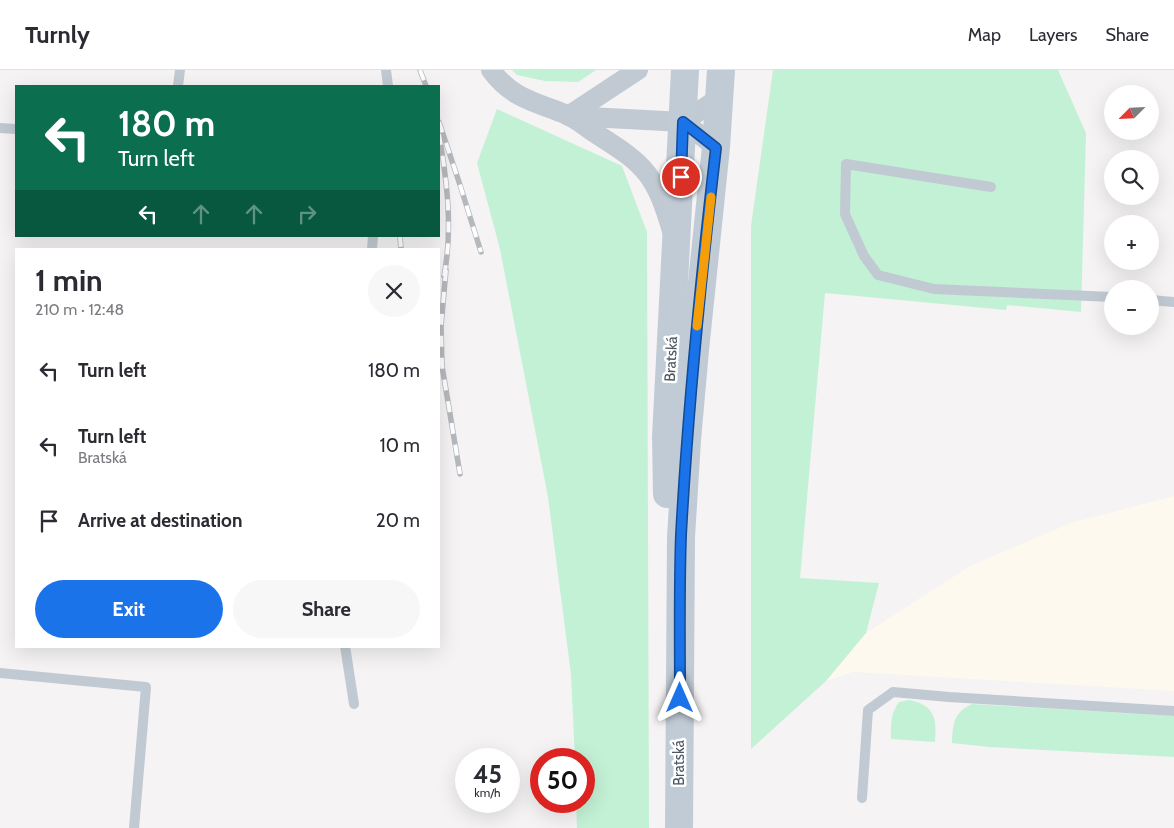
<!DOCTYPE html>
<html lang="en">
<head>
<meta charset="utf-8">
<style>
  :root { --surface:#fff; --page:#f7f7f7; --text:#2b2b33; --muted:#7c7c81; --line:#e1e1e2; --accent:#1a73e8 }
  body { margin:0; font-family:Cabin,sans-serif; background:var(--page); color:var(--text); height:100vh; display:flex; flex-direction:column; font-size:19px; white-space:nowrap }
  * { box-sizing:border-box; margin:0 }
  p { font-size:16px; color:var(--muted) }
  .icon { flex:none; width:28px; height:28px; fill:none; stroke:currentColor; stroke-width:2; stroke-linecap:round; stroke-linejoin:round }
  .map { position:relative; flex:1; overflow:hidden }
  .sheet { position:absolute; left:15px; top:178px; width:425px; height:400px; display:flex; flex-direction:column; background:var(--surface); border-radius:0px; box-shadow:0 5px 20px #0002 }
  .sheet>* { flex:none }
  .banner { position:absolute; left:15px; top:15px; width:425px; height:152px; border-radius:0px; box-shadow:0 5px 20px #0002; background:#0b6e4f; color:#fff; overflow:hidden }
  .needle { width:32px; rotate:246deg }
  .fabs { position:absolute; left:1104px; top:15px; display:grid; gap:10px }
  .fabs a { display:grid; place-items:center; width:55px; height:55px; border-radius:50%; background:var(--surface); box-shadow:0 5px 20px #0002; font-size:25px }
  .speed { position:absolute; left:455px; top:678px; display:flex; gap:10px; font-size:25px; font-weight:700; text-align:center }
  .speed>* { display:grid; place-content:center; width:65px; height:65px; border-radius:50%; background:var(--surface); box-shadow:0 5px 20px #0002; line-height:1 }
  .speed small { font-size:12px; font-weight:400 }
  .speed .limit { border:8px solid #d22; background:#fff; color:#111 }
  .pin { position:absolute; display:grid; place-items:center; width:42px; height:42px; color:#fff; margin:-21px; border:2px solid #fff; border-radius:50%; box-shadow:0 1px 5px #0007 }
  .me { position:absolute; width:55px; margin:-28px; rotate:0deg; stroke-linejoin:round; filter:drop-shadow(0 0 4px #0008) }
  .turn { display:flex; align-items:center; gap:18px; height:105px; padding:0 20px; font-size:22px }
  .turn .icon { width:65px; height:65px; stroke-width:2.5 }
  .turn b { display:block; font-size:35px; line-height:42px }
  .lanes { display:flex; align-items:center; height:48px; padding:0 20px; background:#0003; justify-content:center; gap:25px; direction:ltr }
  .lanes .off { opacity:.35 }
  .round { display:grid; place-items:center; flex:none; width:52px; height:52px; border-radius:26px; background:var(--page) }
  .head { display:flex; align-items:center; justify-content:space-between; height:85px; padding:0 20px }
  h1 { font-size:30px; font-weight:700; line-height:38px }
  .action { display:flex; gap:10px; margin-top:auto; padding:10px 20px }
  .action a { flex:1; height:58px; border-radius:30px; background:var(--accent); color:#fff; font-size:20px; font-weight:700; line-height:58px; text-align:center }
  .action a+a { background:var(--page); color:var(--text) }
  ul { padding:0; list-style:none }
  li { display:flex; align-items:center; gap:15px; height:75px; padding:0 20px }
  li div { flex:1 }
  li b { display:block; font-size:19px }
  li em { font-style:normal }
  header { display:flex; align-items:center; gap:30px; box-sizing:border-box; height:70px; padding:0 25px; background:var(--surface); border-bottom:1px solid var(--line) }
  header strong { font-size:24px }
  nav { display:flex; gap:28px; margin-inline-start:auto; font-size:18px }
  .map>svg:first-child { display:block }
  .commercial { fill:#fdf9ef }
  .green { fill:#c3f1d5 }
  .lines { fill:none; stroke-linecap:round; stroke-linejoin:round }
  .lane { stroke:#c1cad2; stroke-width:10 }
  .street { stroke:#c1cad2; stroke-width:20 }
  .secondary { stroke:#c1cbd6; stroke-width:28 }
  .rail-casing { stroke:#b5b8bd; stroke-width:5.5 }
  .rail { stroke:#fff; stroke-width:4; stroke-dasharray:11; stroke-linecap:butt }
  .route-casing { stroke:#114b97; stroke-width:12 }
  .route { stroke:#1a73e8; stroke-width:9 }
  .slow { stroke:#f59e0b; stroke-width:9 }
  .labels { text-anchor:middle; dominant-baseline:central; stroke-width:5; stroke-linejoin:round; paint-order:stroke }
  .street-label { font-size:15px; fill:#4a5661; stroke:#fff }
</style>
</head>
<body>
<header>
<strong>Turnly</strong>
<nav><a>Map</a><a>Layers</a><a>Share</a></nav>
</header>
<div class="map">
<svg width="1174" height="758" viewBox="0 0 1174 758">
  <rect width="100%" height="100%" fill="#f5f3f3"/>
  <path class="commercial" d="M1174 426V621L853 602 826 611 866 563 970 496 1071 453Z"/>
  <g class="green">
    <path d="M512 0H596L578 12 545 11 517 5Z"/>
    <path d="M773 0H1058L1086 63 1081 242 1007 235 1006 240 825 223 800 508 879 513 866 563 826 611 751 679V156Z"/>
    <path d="M497 39 622 96 647 162 649 758H577L576 731H584V689H575L571 604 548 427 500 179 477 93Z"/>
    <path d="M909 630C935 635 937 649 935 672L891 669C891 655 890 644 899 632Z"/>
    <path d="M972 634 1174 646V687L989 677 952 673C953 654 953 643 972 634Z"/>
  </g>
  <g class="lines">
    <g class="lane">
      <path d="M386 0 388 16"/>
      <path d="M178 16 180 0"/>
      <path d="M0 58 16 59"/>
      <path d="M991 117 846 94 845 144 864 186 878 205 934 219 1112 227"/>
      <path d="M372 179 373 166"/>
      <path d="M1150 230 1174 232"/>
      <path d="M345 576 354 634"/>
      <path d="M0 603 146 617 134 758"/>
      <path d="M862 728 868 640 893 622 949 627 1174 641"/>
    </g>
    <g class="street">
      <path d="M491 0C511 28 535 32 565 44 577 49 587 58 598 65 646 95 656 106 672 161"/>
      <path d="M568 46 638 0"/>
      <path d="M570 46 683 52 716 77"/>
      <path d="M683 52 719 28"/>
    </g>
    <g class="secondary">
      <path d="M667 424 666 367 685 0"/>
      <path d="M679 758 681 467 687 370 695 280 716 77 721 0"/>
    </g>
    <defs>
      <g id="rail">
        <path d="M420 0 426 16"/>
        <path d="M439 52 460 115 481 182"/>
        <path d="M439 64C447 111 453 159 444 206"/>
        <path d="M400 166 401 179"/>
        <path d="M446 200 441 256 442 296 460 404"/>
      </g>
    </defs>
    <use href="#rail" class="rail-casing"/>
    <use href="#rail" class="rail"/>
  </g>
  <g class="lines">
    <defs>
      <path id="route" d="M680 628C680 574 679 520 681 465 688 336 701 206 716 78L683 52 681 107"/>
    </defs>
    <use href="#route" class="route-casing"/>
    <use href="#route" class="route"/>
    <path class="slow" d="M697 256 711 127"/>
  </g>
  <g class="labels">
    <g class="street-label">
      <text transform="translate(671 289) rotate(-87)">Bratská</text>
      <text transform="translate(679 693) rotate(-90)">Bratská</text>
    </g>
  </g>
</svg>
<div class="fabs">
<a><svg class="needle" viewBox="-14 -14 28 28"><path d="M0-13l5 13h-10z" fill="#e53935"/><path d="M0 13l5-13h-10z" fill="#7c7c81"/></svg></a>
<a><svg class="icon" aria-label="search" viewBox="0 0 24 24"><circle cx="10" cy="10" r="6"/><path d="M15 15l6 6"/></svg></a>
<a>+</a>
<a>−</a>
</div>
<div class="speed"><div>45<small>km/h</small></div><div class="limit">50</div></div>
<div class="pin" style="left:681px;top:107px;background:#d93025"><svg class="icon" aria-label="arrive" viewBox="0 0 24 24"><path d="M6 21V4h12l-3 4 3 4H6"/></svg></div>
<svg class="me" style="left:680px;top:628px" viewBox="-20 -20 40 40"><path d="M0-17L14 15 0 8-14 15z" fill="#1a73e8" stroke="#fff" stroke-width="4"/></svg>
<div class="banner">
<div class="turn"><svg class="icon" aria-label="left" viewBox="0 0 24 24"><path d="M17 20v-9H6M10 6l-5 5 5 5"/></svg><div><b>180 m</b>Turn left</div></div>
<div class="lanes"><svg class="icon" aria-label="left" viewBox="0 0 24 24"><path d="M17 20v-9H6M10 6l-5 5 5 5"/></svg><svg class="icon off" aria-label="ahead" viewBox="0 0 24 24"><path d="M12 20V5M6 11l6-6 6 6"/></svg><svg class="icon off" aria-label="ahead" viewBox="0 0 24 24"><path d="M12 20V5M6 11l6-6 6 6"/></svg><svg class="icon off" aria-label="right" viewBox="0 0 24 24"><path d="M7 20v-9h11M14 6l5 5-5 5"/></svg></div>
</div>
<section class="sheet">
<div class="head"><div><h1>1 min</h1><p>210 m · 12:48</p></div><a class="round"><svg class="icon" aria-label="close" viewBox="0 0 24 24"><path d="M6 6l12 12M18 6L6 18"/></svg></a></div>
<ul>
<li><svg class="icon" aria-label="left" viewBox="0 0 24 24"><path d="M17 20v-9H6M10 6l-5 5 5 5"/></svg><div><b>Turn left</b></div><em>180 m</em></li>
<li><svg class="icon" aria-label="left" viewBox="0 0 24 24"><path d="M17 20v-9H6M10 6l-5 5 5 5"/></svg><div><b>Turn left</b><p>Bratská</p></div><em>10 m</em></li>
<li><svg class="icon" aria-label="arrive" viewBox="0 0 24 24"><path d="M6 21V4h12l-3 4 3 4H6"/></svg><div><b>Arrive at destination</b></div><em>20 m</em></li>
</ul>
<div class="action"><a>Exit</a><a>Share</a></div>
</section>
</div>
</body>
</html>
